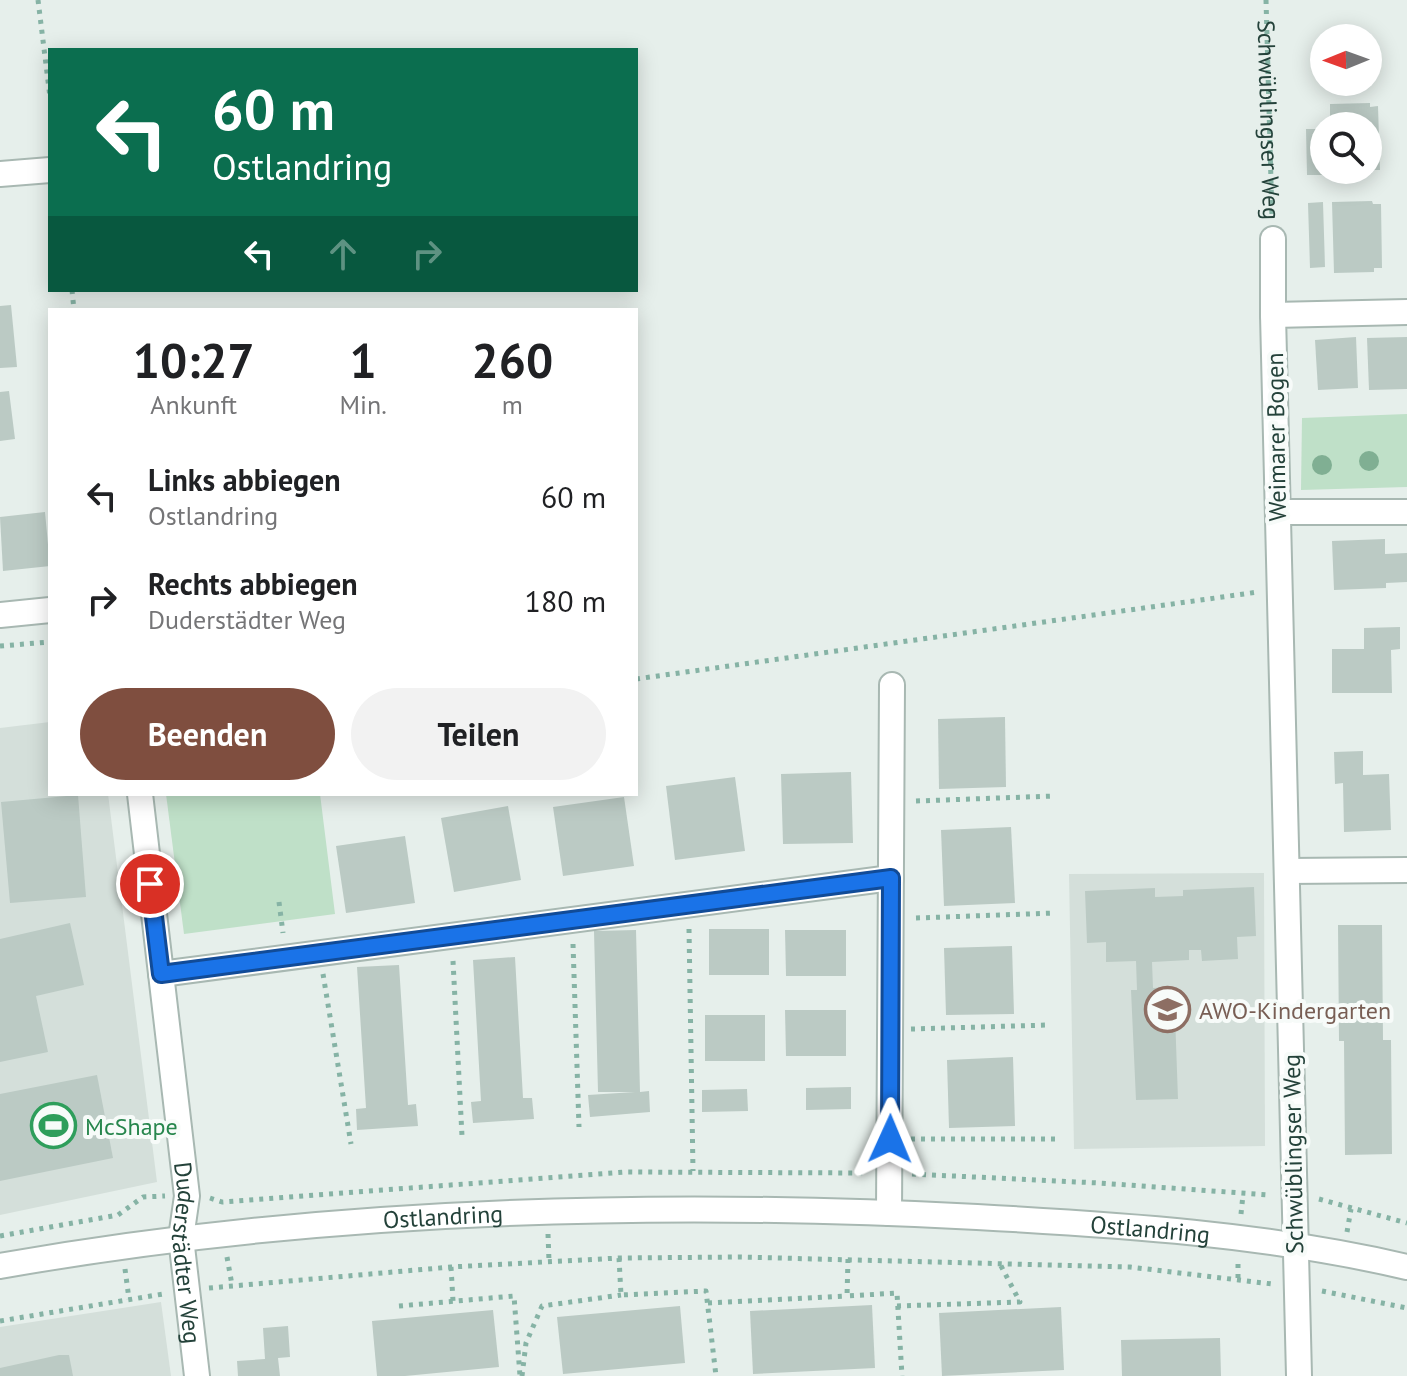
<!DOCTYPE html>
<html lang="de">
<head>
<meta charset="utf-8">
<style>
  :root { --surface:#fff; --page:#f2f2f2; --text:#202124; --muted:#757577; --accent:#7f4e3f }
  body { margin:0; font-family:"PT Sans",sans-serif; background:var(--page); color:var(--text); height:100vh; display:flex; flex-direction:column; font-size:30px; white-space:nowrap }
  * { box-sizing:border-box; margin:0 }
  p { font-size:26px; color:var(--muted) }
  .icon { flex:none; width:44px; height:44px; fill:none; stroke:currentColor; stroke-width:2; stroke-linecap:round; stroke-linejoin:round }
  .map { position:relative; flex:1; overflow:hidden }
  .drawer { position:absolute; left:48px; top:308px; width:590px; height:488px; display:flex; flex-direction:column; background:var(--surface); border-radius:0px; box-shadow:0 4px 20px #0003 }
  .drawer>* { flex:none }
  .top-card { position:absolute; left:48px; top:48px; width:590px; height:244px; border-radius:0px; box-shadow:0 4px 20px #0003; background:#0b6e4f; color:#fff; overflow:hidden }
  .needle { width:52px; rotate:269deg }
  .tools { position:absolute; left:1310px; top:24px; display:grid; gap:16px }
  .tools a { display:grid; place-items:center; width:72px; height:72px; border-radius:50%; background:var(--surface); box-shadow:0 4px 20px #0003; font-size:40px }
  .pin { position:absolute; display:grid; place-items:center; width:68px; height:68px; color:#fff; margin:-34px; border:4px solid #fff; border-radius:50%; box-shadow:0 2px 8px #0007 }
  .me { position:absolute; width:88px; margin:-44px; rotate:1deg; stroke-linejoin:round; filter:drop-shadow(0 0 6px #0008) }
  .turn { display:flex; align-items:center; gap:28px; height:168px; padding:0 32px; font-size:36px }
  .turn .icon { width:104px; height:104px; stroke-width:2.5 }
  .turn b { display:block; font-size:56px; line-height:68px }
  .lanes { display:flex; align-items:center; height:76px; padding:0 32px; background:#0003; justify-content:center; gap:40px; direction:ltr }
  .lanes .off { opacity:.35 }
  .eta { display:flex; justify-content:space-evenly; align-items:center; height:136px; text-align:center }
  .eta b { font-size:48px; font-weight:700; line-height:56px }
  .primary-button { display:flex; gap:16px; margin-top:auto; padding:16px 32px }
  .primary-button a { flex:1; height:92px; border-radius:48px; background:var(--accent); color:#fff; font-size:32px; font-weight:700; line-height:92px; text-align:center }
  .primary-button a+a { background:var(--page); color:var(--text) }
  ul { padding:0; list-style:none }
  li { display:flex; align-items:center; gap:24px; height:104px; padding:0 32px }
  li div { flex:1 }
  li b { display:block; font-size:30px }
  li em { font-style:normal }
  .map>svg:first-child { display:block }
  .built { fill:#d4dfda }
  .green { fill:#bfe0c8 }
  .building { fill:#bbcac4 }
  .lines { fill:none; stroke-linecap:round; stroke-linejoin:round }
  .minor-casing { stroke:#a8b8b2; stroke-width:28 }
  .path { stroke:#86b3a5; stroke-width:5; stroke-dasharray:4 6; stroke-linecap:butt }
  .minor { stroke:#fff; stroke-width:24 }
  .tree { fill:#80af93 }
  .route-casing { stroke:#114b97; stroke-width:20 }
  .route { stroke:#1a73e8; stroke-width:14 }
  .labels { text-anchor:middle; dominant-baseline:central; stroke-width:8; stroke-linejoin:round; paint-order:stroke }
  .street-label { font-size:24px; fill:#24423a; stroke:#f7fbf9 }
  .education-label { font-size:24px; fill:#785e54; stroke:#f7fbf9; text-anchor:start }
  .leisure-label { font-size:24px; fill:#27864d; stroke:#f7fbf9; text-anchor:start }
</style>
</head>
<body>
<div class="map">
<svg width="1407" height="1376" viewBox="0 0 1407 1376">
  <rect width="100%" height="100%" fill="#e6efeb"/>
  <g class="built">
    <path d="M50 722V794H108L157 1182 0 1215V728Z"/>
    <path d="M1264 873 1265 1146 1074 1149 1069 874Z"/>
    <path d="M161 1302 171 1376H0V1327Z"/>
  </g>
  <g class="green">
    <path d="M1407 414V487L1301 490 1302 418Z"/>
    <path d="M166 794H320L335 914 184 934Z"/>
  </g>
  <g class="building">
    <path d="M1370 103V107L1378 106 1380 170H1371L1372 174 1331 175V170H1368V126H1330V104Z"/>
    <path d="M1306 129H1321L1322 175H1307Z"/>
    <path d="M1372 201 1373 204H1381L1382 268H1374V272L1334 273 1332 202Z"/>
    <path d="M1323 202 1325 267 1310 268 1308 203Z"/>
    <path d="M11 305 17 367 0 368V306Z"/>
    <path d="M1356 337 1358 388 1318 390 1315 340Z"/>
    <path d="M1407 337V389L1369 390 1367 338Z"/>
    <path d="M9 391 15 439 0 441V392Z"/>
    <path d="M45 512 50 566 3 571 0 517Z"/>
    <path d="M1385 539V554L1407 553V582L1386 583V588L1334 590 1332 541Z"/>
    <path d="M1400 627V649L1391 650 1392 693H1332V649H1364V628Z"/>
    <path d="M1005 717 1006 787 939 789 938 719Z"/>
    <path d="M1363 751V775L1389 774 1391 830 1344 832 1343 783 1335 784 1334 752Z"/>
    <path d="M851 772 853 843 783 844 781 774Z"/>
    <path d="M735 777 745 851 675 860 666 786Z"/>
    <path d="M78 795 86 897 10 903 1 802Z"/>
    <path d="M624 797 634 866 563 876 553 807Z"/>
    <path d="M508 806 521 880 454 892 441 818Z"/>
    <path d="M1011 827 1015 903 944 906 941 830Z"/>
    <path d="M405 836 415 903 346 913 336 846Z"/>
    <path d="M1254 887 1256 936 1237 937 1238 959 1202 961 1201 950H1189V960L1152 962 1153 988 1174 987 1178 1099 1136 1100 1131 990H1137L1136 961 1106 962V942L1087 943 1085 891 1155 888V897L1183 896V890Z"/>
    <path d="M70 923 84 985 36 996 48 1052 0 1062V939Z"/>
    <path d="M1338 925H1382L1383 1040H1391L1392 1154 1345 1155 1344 1041H1339Z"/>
    <rect x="709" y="929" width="60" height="46"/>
    <path d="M636 930 640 1092 649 1091 650 1112 590 1117 588 1095 635 1092H598L594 931Z"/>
    <path d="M785 930H846V976H786Z"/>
    <path d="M1012 946 1014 1014 946 1015 944 948Z"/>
    <path d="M515 957 523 1098H532L534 1119 473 1123 471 1102 481 1101 473 960Z"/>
    <path d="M399 965 408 1105 416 1104 418 1126 357 1130 356 1109 366 1108 357 967Z"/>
    <path d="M785 1010H846V1056H786Z"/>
    <rect x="705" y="1015" width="60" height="46"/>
    <path d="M1013 1057 1015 1126 949 1128 947 1060Z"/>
    <path d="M97 1075 113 1158 0 1181V1094Z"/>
    <path d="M851 1087V1109L806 1110V1088Z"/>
    <path d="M747 1089 748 1111 702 1112V1090Z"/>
    <path d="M872 1305 875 1368 753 1374 750 1311Z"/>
    <path d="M680 1306 685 1363 563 1374 557 1317Z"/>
    <path d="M1061 1307 1064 1370 942 1376 939 1313Z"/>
    <path d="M493 1310 499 1367 405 1376H377L372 1321Z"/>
    <path d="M288 1326 290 1357 278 1358 280 1376H238L237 1361 265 1359 263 1328Z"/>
    <path d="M1220 1338 1221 1376H1122L1121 1340Z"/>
    <path d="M59 1355H69L73 1376H0V1368Z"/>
  </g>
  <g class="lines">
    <defs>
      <g id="minor">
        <path d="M0 174 50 170"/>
        <path d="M1273 239V315"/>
        <path d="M1278 512H1407"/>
        <path d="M0 615 50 610"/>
        <path id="s2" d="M140 794 187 1196 181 1238 197 1376"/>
        <path d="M1287 871 1407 870"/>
        <path d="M161 974 891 878"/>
        <path d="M889 1213 892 685"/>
        <path id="s3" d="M0 1266C321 1209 652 1200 977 1217 1122 1225 1265 1234 1407 1267"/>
        <path d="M1299 1376 1273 315 1407 312"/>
      </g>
    </defs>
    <use href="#minor" class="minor-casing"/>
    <g class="path">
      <path d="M38 0 50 97"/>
      <path id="s1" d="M1266 0 1272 218"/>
      <path d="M72 290 74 310"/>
      <path d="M0 646 50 642"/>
      <path d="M636 679 1258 592"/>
      <path d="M916 801 1054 796"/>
      <path d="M279 902 283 933"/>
      <path d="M916 918 1055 913"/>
      <path d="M689 929 693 1171"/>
      <path d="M573 944 579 1127"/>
      <path d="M453 961 462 1136"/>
      <path d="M323 974 351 1144"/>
      <path d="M911 1029 1048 1025"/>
      <path d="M911 1139H1058"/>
      <path d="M912 1174 1099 1183 1270 1195"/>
      <path d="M210 1198 222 1202 626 1172 867 1173"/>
      <path d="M1319 1199 1407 1223"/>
      <path d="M1241 1214 1243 1195"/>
      <path d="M1347 1232 1351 1209"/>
      <path d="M548 1234 549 1261"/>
      <path d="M0 1236 118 1215 143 1197 165 1196"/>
      <path d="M227 1257 232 1285"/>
      <path d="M619 1258 621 1295 706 1291 716 1376"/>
      <path d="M848 1259 847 1296 897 1293 902 1376"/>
      <path d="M451 1267 453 1301"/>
      <path d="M125 1269 129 1299"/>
      <path d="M1238 1278V1259"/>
      <path d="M209 1288 451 1267 619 1258 738 1257 1130 1267 1272 1284"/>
      <path d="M1322 1291 1407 1308"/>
      <path d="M708 1303 847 1296"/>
      <path d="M399 1306 514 1296 520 1376"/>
      <path d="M897 1306 1020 1302 1000 1264"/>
      <path d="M0 1321 163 1294"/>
      <path d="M522 1376 526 1343 542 1306 621 1295"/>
    </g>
    <use href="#minor" class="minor"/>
  </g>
  <g class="tree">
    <circle cx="1369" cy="461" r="10"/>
    <circle cx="1322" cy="465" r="10"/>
  </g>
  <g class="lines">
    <defs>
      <path id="route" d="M150 884 161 974 891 878 890 1139"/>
    </defs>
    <use href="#route" class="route-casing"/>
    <use href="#route" class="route"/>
  </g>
  <defs>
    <symbol id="school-ring" viewBox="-11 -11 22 22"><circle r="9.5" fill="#f7fbf9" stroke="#8d6e63" stroke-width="1.5"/><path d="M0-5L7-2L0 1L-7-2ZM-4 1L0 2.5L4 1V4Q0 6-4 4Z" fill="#8d6e63"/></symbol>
    <symbol id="stadium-ring" viewBox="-11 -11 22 22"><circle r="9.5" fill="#f7fbf9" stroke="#2e9e5b" stroke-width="1.5"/><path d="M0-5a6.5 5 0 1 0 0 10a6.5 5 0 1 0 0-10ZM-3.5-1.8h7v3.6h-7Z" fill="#2e9e5b"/></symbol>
  </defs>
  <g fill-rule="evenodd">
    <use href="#school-ring" x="1142" y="984" width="51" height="51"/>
    <use href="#stadium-ring" x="28" y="1100" width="51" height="51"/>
  </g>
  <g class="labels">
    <g class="street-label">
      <text stroke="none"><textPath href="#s1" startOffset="120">Schwüblingser Weg</textPath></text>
      <text transform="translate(1276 437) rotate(-91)">Weimarer Bogen</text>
      <text transform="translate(1293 1154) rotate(-91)">Schwüblingser Weg</text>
      <text stroke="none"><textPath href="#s3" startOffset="446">Ostlandring</textPath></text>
      <text stroke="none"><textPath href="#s3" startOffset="1154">Ostlandring</textPath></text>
      <text stroke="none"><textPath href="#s2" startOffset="462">Duderstädter Weg</textPath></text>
    </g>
    <g class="education-label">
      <text x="1199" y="1010">AWO-Kindergarten</text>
    </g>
    <g class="leisure-label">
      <text x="85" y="1126">McShape</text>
    </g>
  </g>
</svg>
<div class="tools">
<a><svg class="needle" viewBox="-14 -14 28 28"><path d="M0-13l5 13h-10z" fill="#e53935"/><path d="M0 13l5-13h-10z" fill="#757577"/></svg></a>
<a><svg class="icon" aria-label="search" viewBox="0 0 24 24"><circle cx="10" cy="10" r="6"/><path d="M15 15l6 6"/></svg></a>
</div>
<div class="pin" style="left:150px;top:884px;background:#d93025"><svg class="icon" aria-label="arrive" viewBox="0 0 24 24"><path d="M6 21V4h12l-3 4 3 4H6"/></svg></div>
<svg class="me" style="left:890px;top:1139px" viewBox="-20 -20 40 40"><path d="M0-17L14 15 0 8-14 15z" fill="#1a73e8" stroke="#fff" stroke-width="4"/></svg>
<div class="top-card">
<div class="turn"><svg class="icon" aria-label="left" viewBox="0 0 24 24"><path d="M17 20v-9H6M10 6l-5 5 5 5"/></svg><div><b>60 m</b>Ostlandring</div></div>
<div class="lanes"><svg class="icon" aria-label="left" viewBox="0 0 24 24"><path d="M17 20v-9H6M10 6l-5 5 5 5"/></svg><svg class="icon off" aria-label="ahead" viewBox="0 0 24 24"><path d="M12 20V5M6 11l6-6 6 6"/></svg><svg class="icon off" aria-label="right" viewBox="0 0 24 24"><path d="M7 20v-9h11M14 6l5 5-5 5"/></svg></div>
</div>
<section class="drawer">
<div class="eta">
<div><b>10:27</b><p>Ankunft</p></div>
<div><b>1</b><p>Min.</p></div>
<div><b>260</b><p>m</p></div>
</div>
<ul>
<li><svg class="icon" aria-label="left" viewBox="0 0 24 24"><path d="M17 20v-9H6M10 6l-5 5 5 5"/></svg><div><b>Links abbiegen</b><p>Ostlandring</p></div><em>60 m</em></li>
<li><svg class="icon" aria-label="right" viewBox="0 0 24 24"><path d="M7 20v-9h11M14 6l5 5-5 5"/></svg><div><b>Rechts abbiegen</b><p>Duderstädter Weg</p></div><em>180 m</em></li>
</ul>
<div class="primary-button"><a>Beenden</a><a>Teilen</a></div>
</section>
</div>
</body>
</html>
